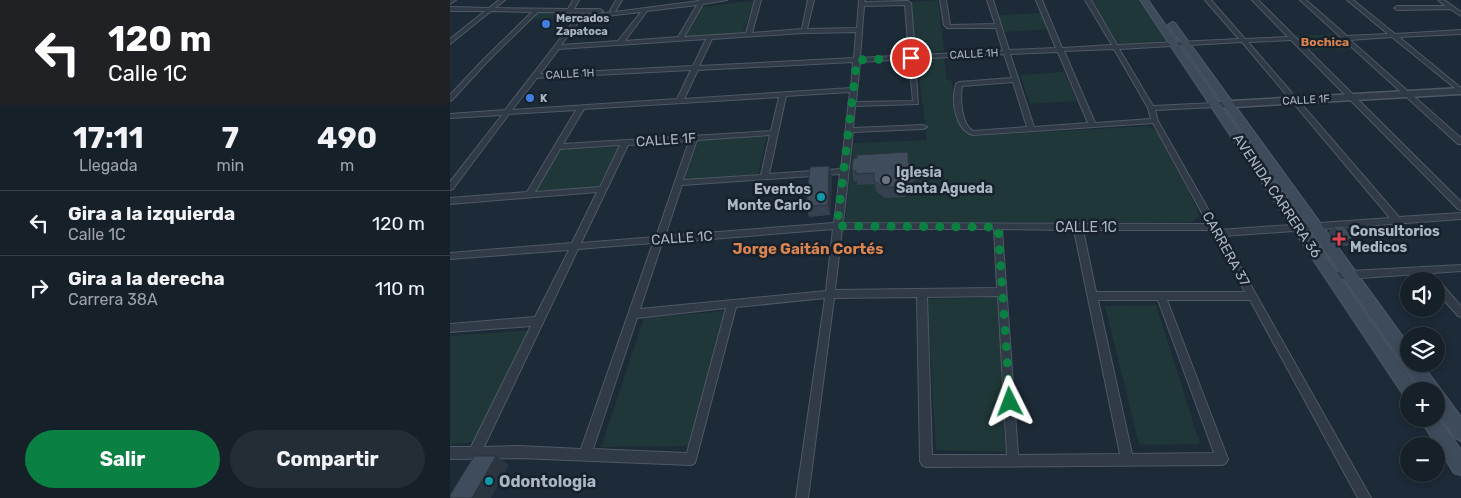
<!DOCTYPE html>
<html lang="es">
<head>
<meta charset="utf-8">
<style>
  :root { --surface:#162029; --page:#232d35; --text:#f1f3f6; --muted:#9ea3a8; --line:#353e46; --accent:#0b8043 }
  body { margin:0; font-family:Rubik,sans-serif; background:var(--page); color:var(--text); height:100vh; display:flex; flex-direction:column; font-size:19px; white-space:nowrap }
  * { box-sizing:border-box; margin:0 }
  p { font-size:16px; color:var(--muted) }
  .icon { flex:none; width:28px; height:28px; fill:none; stroke:currentColor; stroke-width:2; stroke-linecap:round; stroke-linejoin:round }
  .map { position:relative; flex:1; overflow:hidden }
  .panel { display:flex; flex-direction:column; background:var(--surface); width:450px }
  .panel>* { flex:none }
  .guide { background:#202124; color:#fff; overflow:hidden }
  .buttons { position:absolute; left:950px; top:272px; display:grid; gap:10px }
  .buttons a { display:grid; place-items:center; width:45px; height:45px; border-radius:50%; background:var(--surface); box-shadow:0 2px 8px #0003,0 0 0 1px var(--line); font-size:25px }
  .pin { position:absolute; display:grid; place-items:center; width:42px; height:42px; color:#fff; margin:-21px; border:2px solid #fff; border-radius:50%; box-shadow:0 1px 5px #0007 }
  .me { position:absolute; width:55px; margin:-28px; rotate:357deg; stroke-linejoin:round; filter:drop-shadow(0 0 4px #0008) }
  .turn { display:flex; align-items:center; gap:18px; height:105px; padding:0 25px; font-size:22px }
  .turn .icon { width:65px; height:65px; stroke-width:2.5 }
  .turn b { display:block; font-size:35px; line-height:42px }
  .eta { display:flex; justify-content:space-evenly; align-items:center; height:85px; text-align:center }
  .eta b { font-size:30px; font-weight:700; line-height:35px }
  .button { display:flex; gap:10px; margin-top:auto; padding:10px 25px }
  .button a { flex:1; height:58px; border-radius:30px; background:var(--accent); color:#fff; font-size:20px; font-weight:700; line-height:58px; text-align:center }
  .button a+a { background:var(--page); color:var(--text) }
  ul { padding:0; list-style:none }
  li { display:flex; align-items:center; gap:15px; height:65px; padding:0 25px; border-top:1px solid var(--line) }
  li div { flex:1 }
  li b { display:block; font-size:19px }
  li em { font-style:normal }
  main { display:flex; flex:1; min-height:0 }
  .map>svg:first-child { display:block }
  .green { fill:#1f3738 }
  .lines { fill:none; stroke-linecap:round; stroke-linejoin:round }
  .minor-casing { stroke:#4e5966; stroke-width:2 }
  .tertiary-casing { stroke:#4e5966; stroke-width:3 }
  .secondary-casing { stroke:#4e5966; stroke-width:2 }
  .minor { fill:#313b47; fill-rule:evenodd }
  .tertiary { fill:#313b47; fill-rule:evenodd }
  .secondary { fill:#3e4b5b; fill-rule:evenodd }
  .wall { fill:#35414f }
  .shaded-wall { fill:#2b3540 }
  .building { fill:#3e4c5c; stroke:#2b3540 }
  .route { stroke:#0b8043; stroke-width:9; stroke-dasharray:0 16.2 }
  .shop-dot { fill:#3f7fe0; stroke:#17212c; stroke-width:2 }
  .worship-dot { fill:#6b7280; stroke:#17212c; stroke-width:2 }
  .culture-dot { fill:#0f9aa8; stroke:#17212c; stroke-width:2 }
  .health-dot { fill:#e0444e; stroke:#17212c; stroke-width:2 }
  .labels { text-anchor:middle; dominant-baseline:central; stroke-width:5; stroke-linejoin:round; paint-order:stroke }
  .far-poi-label { font-size:11px; font-weight:bold; fill:#aab6c5; stroke:#17212c; text-anchor:start }
  .far-street-label { font-size:11px; fill:#aab6c5; stroke:#17212c }
  .far-neighbourhood-label { font-size:12px; font-weight:bold; fill:#db844f; stroke:#17212c }
  .street-label { font-size:14px; fill:#aab6c5; stroke:#17212c }
  .poi-label { font-size:14px; font-weight:bold; fill:#aab6c5; stroke:#17212c; text-anchor:start }
  .neighbourhood-label { font-size:15px; font-weight:bold; fill:#db844f; stroke:#17212c }
  .near-poi-label { font-size:16px; font-weight:bold; fill:#aab6c5; stroke:#17212c; text-anchor:start }
</style>
</head>
<body>
<main>
<section class="panel">
<div class="guide">
<div class="turn"><svg class="icon" aria-label="left" viewBox="0 0 24 24"><path d="M17 20v-9H6M10 6l-5 5 5 5"/></svg><div><b>120 m</b>Calle 1C</div></div>
</div>
<div class="eta">
<div><b>17:11</b><p>Llegada</p></div>
<div><b>7</b><p>min</p></div>
<div><b>490</b><p>m</p></div>
</div>
<ul>
<li><svg class="icon" aria-label="left" viewBox="0 0 24 24"><path d="M17 20v-9H6M10 6l-5 5 5 5"/></svg><div><b>Gira a la izquierda</b><p>Calle 1C</p></div><em>120 m</em></li>
<li><svg class="icon" aria-label="right" viewBox="0 0 24 24"><path d="M7 20v-9h11M14 6l5 5-5 5"/></svg><div><b>Gira a la derecha</b><p>Carrera 38A</p></div><em>110 m</em></li>
</ul>
<div class="button"><a>Salir</a><a>Compartir</a></div>
</section>
<div class="map">
<svg width="1011" height="498" viewBox="0 0 1011 498">
  <rect width="100%" height="100%" fill="#1d2a37"/>
  <g class="green">
    <path d="M305 0 292 34 235 38 252 7Z"/>
    <path d="M488 0 494 51 464 53 460 2Z"/>
    <path d="M642 0H688L717 41 668 44Z"/>
    <path d="M89 11 146 13 147 14 126 15 123 18 80 19Z"/>
    <path d="M592 13 599 29 553 32 548 15Z"/>
    <path d="M887 34 903 49 860 50 845 36Z"/>
    <path d="M494 56 497 80 501 79 511 129 522 136 698 126 707 132 747 208 749 217 741 222H395L403 143 477 140 467 60Z"/>
    <path d="M614 72 627 101 580 104 570 75Z"/>
    <path d="M317 136 308 174 235 179 248 140Z"/>
    <path d="M168 147 149 187 86 191 110 150Z"/>
    <path d="M549 297 555 452 486 450 477 299Z"/>
    <path d="M706 305 750 444 689 445 655 306Z"/>
    <path d="M275 311 241 446 151 447 194 318Z"/>
    <path d="M81 330 25 442 0 444V336Z"/>
  </g>
  <g class="lines">
    <defs>
      <g id="minor">
        <path d="M0 0H6L0 4Z"/>
        <path d="M49 0H55L45 8 118 9 123 0H129L124 9H150L153 11 150 13 88 12 37 62 2 100 0 101V95L33 60 82 12 41 11 0 44V39L35 11H0V7L39 8Z"/>
        <path d="M166 0H172L165 12 249 1 250 0H277L253 4 234 37 296 33 305 0H311L302 33 352 29 358 0H364L357 29 407 28 409 0H415L414 2 458 1 461 3 465 55 553 51 546 28H497L494 25 490 0H496L500 25 545 24 537 0H543L559 50 606 48 586 0H592L612 48 662 45 635 0H641L667 45 789 39 755 0H761L795 39 838 37 802 0H808L1011 202V210L1008 209 841 40 798 42 949 217 1011 213V219L773 236 921 498H908L800 300H717L778 459 776 463 772 465 476 467 472 465 470 461 467 297 384 298 358 498H346L375 298 286 307 245 463 241 465 69 458 0 459V447H21L81 326 0 332V324L85 317 119 250 0 259V253L122 243 147 192 0 204V198L77 192 126 110 59 114 3 189 0 190V182L52 115 0 118V114L55 110 127 17 162 12 160 11ZM247 5 228 37 175 41 197 11ZM455 5 459 55 410 58 414 6ZM191 12 168 41 111 45 131 19ZM406 32 404 58 249 66 262 39 354 33ZM256 39 243 66 90 74 109 49ZM792 42 940 218 770 230 708 121 705 110 765 107 768 105 765 103 703 106 669 49ZM664 49 698 108 701 119 645 123 614 51ZM608 52 638 123 584 127 560 54ZM554 54 562 78 509 82 506 84C501 100 505 130 523 135L703 123 758 224 393 223 403 132 473 129 477 127 473 125 403 128 405 106 468 104 465 59ZM459 59 463 101 406 102 410 62ZM403 62 401 88 234 99 248 70ZM241 70 227 99 62 110 87 78ZM563 82 577 127 523 131C511 124 510 99 512 86ZM400 92 391 169 319 174 336 96ZM329 97 321 131 113 144 134 109ZM320 135 311 175 233 180 247 140ZM239 141 206 237 131 243 178 145ZM170 145 150 187 85 192 110 149ZM390 174 384 223 215 236 232 185ZM383 229 376 291 190 309 212 243ZM392 229H544L547 288 385 290ZM552 229 624 230 670 454 568 455ZM633 230H761L795 292H646ZM203 243 131 449 69 446 34 447 128 249ZM548 296 557 455H482L477 297ZM648 300H708L764 453 682 454ZM276 308 237 453 143 449 187 318Z"/>
        <path d="M850 0H856L897 36 938 34 897 0H903L945 34 1011 30V34L949 37 1011 88V93L942 37 900 40 1011 138V144H1008Z"/>
        <path d="M988 0H994L1011 12V16L1000 9 947 10 944 8 947 6H995Z"/>
        <path d="M1011 265V271L882 280 879 279 877 276 879 273 882 272Z"/>
        <path d="M986 280 989 281 1011 306V317L1008 316 986 291V281H983Z"/>
      </g>
      <path id="tertiary" d="M1011 88V94L765 108 761 105 765 102Z"/>
      <g id="secondary">
        <path d="M690 0H698L966 386 968 391H959V398L954 396Z"/>
        <path d="M722 22 725 23 959 345V364H972L1011 417V441L1005 438 986 412V391H972L718 25Z"/>
        <path d="M986 415 1011 450V475L1004 473 970 419H986Z"/>
      </g>
    </defs>
    <use href="#minor" class="minor-casing"/>
    <use href="#tertiary" class="tertiary-casing"/>
    <use href="#secondary" class="secondary-casing"/>
    <use href="#minor" class="minor"/>
    <use href="#tertiary" class="tertiary"/>
    <use href="#secondary" class="secondary"/>
  </g>
  <g class="wall">
    <path d="M458 152 459 162 467 179V190L455 197 435 198 426 191 425 184 407 185V181L404 182 402 171Z"/>
    <path d="M379 166 382 177 380 215 359 217 356 206Z"/>
    <path d="M883 226 904 240 900 246H889L879 232Z"/>
  </g>
  <g class="shaded-wall">
    <path d="M379 166 382 177 380 215 378 205Z"/>
    <path d="M467 168V190L455 197 454 187Z"/>
    <path d="M46 456 59 465 41 498H22Z"/>
  </g>
  <g class="building">
    <path d="M458 152V162L467 168 466 179 454 187H434L424 181V173L406 174V171H402L403 159 407 158V155Z"/>
    <path d="M379 166 378 205 356 206 360 167Z"/>
    <path d="M883 226H894L904 240H894Z"/>
    <path d="M24 456H46L22 498H0V495Z"/>
  </g>
  <g class="lines">
    <path class="route" d="M461 58 407 60 387 226 548 227 560 402"/>
  </g>
  <g class="shop-dot">
    <circle cx="96" cy="24" r="5"/>
    <circle cx="80" cy="98" r="5"/>
  </g>
  <circle class="worship-dot" cx="436" cy="180" r="5"/>
  <g class="culture-dot">
    <circle cx="371" cy="197" r="5"/>
    <circle cx="39" cy="481" r="5"/>
  </g>
  <path class="health-dot" d="M886.5 231.5h5v5h5v5h-5v5h-5v-5h-5v-5h5z"/>
  <g class="labels">
    <g class="far-poi-label">
      <text x="106" y="18">Mercados<tspan x="106" dy="13">Zapatoca</tspan></text>
      <text x="90" y="98">K</text>
    </g>
    <g class="far-street-label">
      <text transform="translate(524 54) rotate(-3)">CALLE 1H</text>
      <text transform="translate(120 74) rotate(-3)">CALLE 1H</text>
      <text transform="translate(856 100) rotate(-3)">CALLE 1F</text>
    </g>
    <g class="far-neighbourhood-label">
      <text x="875" y="42">Bochica</text>
    </g>
    <g class="street-label">
      <text transform="translate(216 140) rotate(-4)">CALLE 1F</text>
      <text transform="translate(827 196) rotate(56)">AVENIDA CARRERA 36</text>
      <text x="636" y="227">CALLE 1C</text>
      <text transform="translate(232 238) rotate(-4)">CALLE 1C</text>
      <text transform="translate(776 249) rotate(61)">CARRERA 37</text>
    </g>
    <g class="poi-label">
      <text x="446" y="172">Iglesia<tspan x="446" dy="16">Santa Agueda</tspan></text>
      <text x="361" y="189" text-anchor="end">Eventos<tspan x="361" dy="16">Monte Carlo</tspan></text>
      <text x="900" y="231">Consultorios<tspan x="900" dy="16">Medicos</tspan></text>
    </g>
    <g class="neighbourhood-label">
      <text x="358" y="249">Jorge Gaitán Cortés</text>
    </g>
    <g class="near-poi-label">
      <text x="49" y="481">Odontologia</text>
    </g>
  </g>
</svg>
<div class="buttons">
<a><svg class="icon" aria-label="sound" viewBox="0 0 24 24"><path d="M4 9h4l5-4v14l-5-4H4zM17 9q2 3 0 6"/></svg></a>
<a><svg class="icon" aria-label="layers" viewBox="0 0 24 24"><path d="M12 4l9 5-9 5-9-5zM3 14l9 5 9-5"/></svg></a>
<a>+</a>
<a>−</a>
</div>
<div class="pin" style="left:461px;top:58px;background:#d93025"><svg class="icon" aria-label="arrive" viewBox="0 0 24 24"><path d="M6 21V4h12l-3 4 3 4H6"/></svg></div>
<svg class="me" style="left:560px;top:402px" viewBox="-20 -20 40 40"><path d="M0-17L14 15 0 8-14 15z" fill="#0b8043" stroke="#fff" stroke-width="4"/></svg>
</div>
</main>
</body>
</html>
